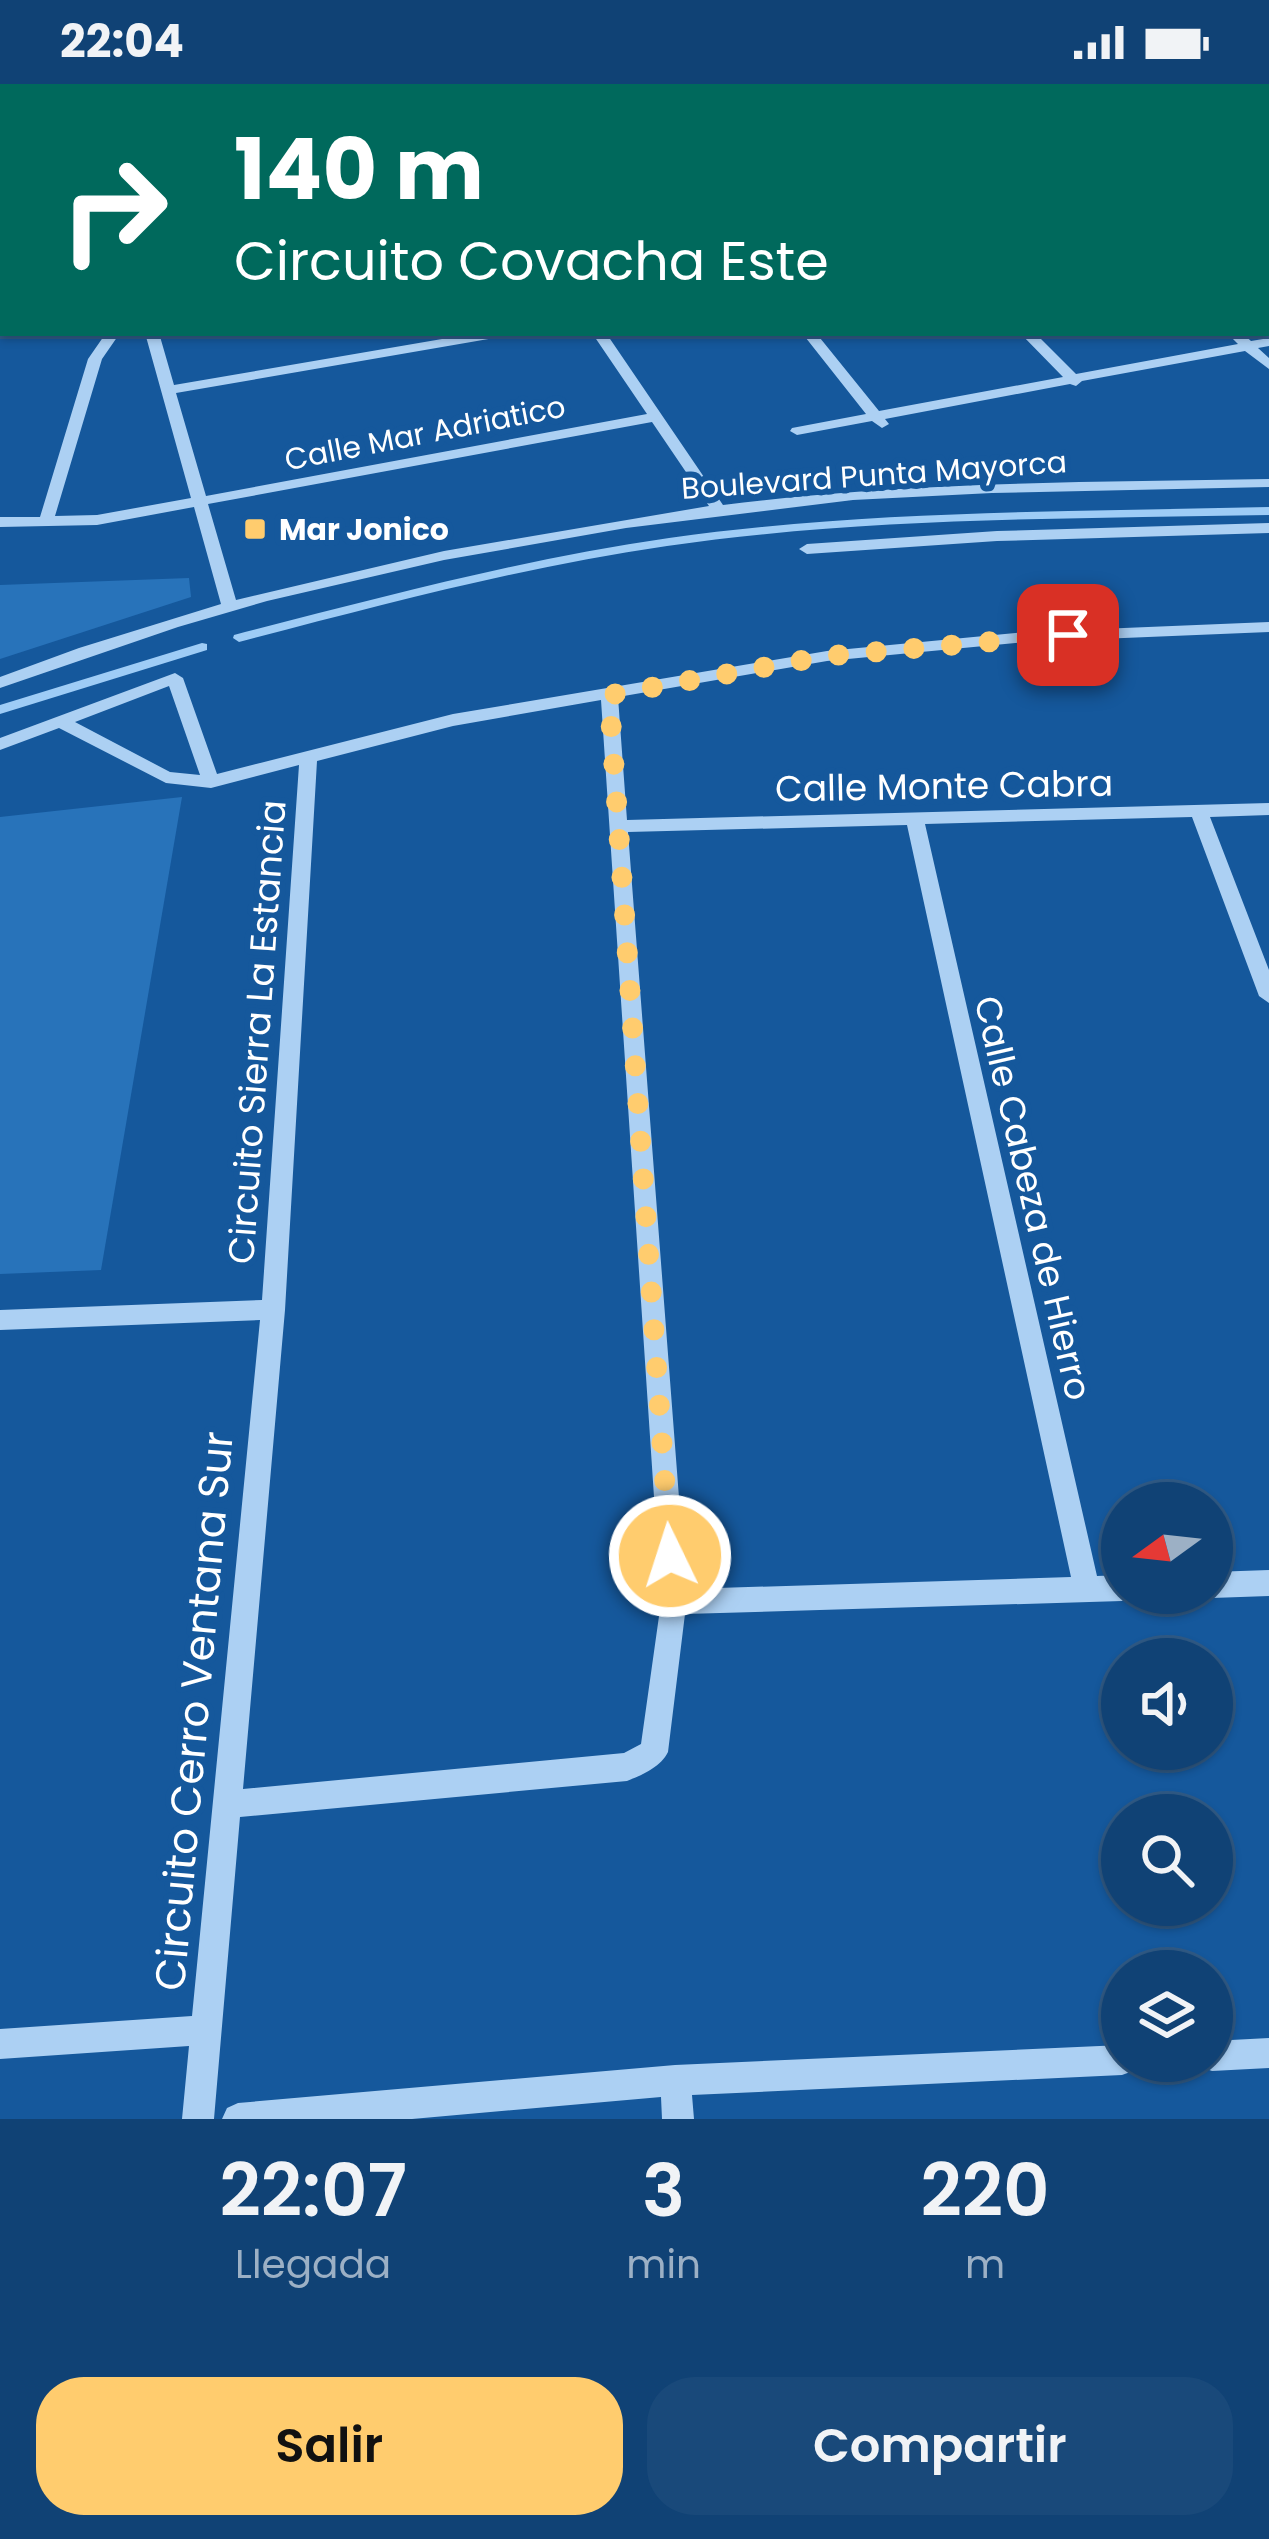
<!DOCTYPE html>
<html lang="es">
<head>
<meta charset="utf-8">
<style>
  :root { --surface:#104275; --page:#19497a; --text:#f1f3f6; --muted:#9cb0c5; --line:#305b87; --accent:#ffcc6e }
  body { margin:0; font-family:Poppins,sans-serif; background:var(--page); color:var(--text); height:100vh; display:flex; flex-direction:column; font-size:45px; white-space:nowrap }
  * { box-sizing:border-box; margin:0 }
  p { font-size:39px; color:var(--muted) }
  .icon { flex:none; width:66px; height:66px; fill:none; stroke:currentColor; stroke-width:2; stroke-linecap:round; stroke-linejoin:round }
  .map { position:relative; height:2035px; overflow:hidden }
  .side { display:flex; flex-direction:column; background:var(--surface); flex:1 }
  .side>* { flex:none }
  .top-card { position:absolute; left:0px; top:0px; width:1269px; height:252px; box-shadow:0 3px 9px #0004,0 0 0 3px var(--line); background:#00695c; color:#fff; overflow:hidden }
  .needle { width:78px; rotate:255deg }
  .controls { position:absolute; left:1101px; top:1398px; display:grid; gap:24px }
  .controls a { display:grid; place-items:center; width:132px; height:132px; border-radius:50%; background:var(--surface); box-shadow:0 3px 9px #0004,0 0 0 3px var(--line); font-size:60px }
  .pin { position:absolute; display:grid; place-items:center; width:102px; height:102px; color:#fff; margin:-51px; border-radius:24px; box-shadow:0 6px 18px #0006 }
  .me { position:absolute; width:132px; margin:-66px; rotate:356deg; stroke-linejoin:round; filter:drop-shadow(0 0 9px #0008) }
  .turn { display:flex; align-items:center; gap:42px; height:252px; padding:0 36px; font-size:54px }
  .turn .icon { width:156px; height:156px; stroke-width:2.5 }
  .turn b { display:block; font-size:84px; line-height:102px }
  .eta { display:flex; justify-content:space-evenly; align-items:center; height:204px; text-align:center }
  .eta b { font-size:72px; font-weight:600; line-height:84px }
  .cta { display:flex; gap:24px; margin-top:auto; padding:24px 36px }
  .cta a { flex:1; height:138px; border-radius:48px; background:var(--accent); color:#111; font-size:48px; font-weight:600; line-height:138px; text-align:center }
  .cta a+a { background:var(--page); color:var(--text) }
  .status { display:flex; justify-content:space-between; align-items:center; height:84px; padding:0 60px; background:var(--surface); direction:ltr }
  .status svg { height:33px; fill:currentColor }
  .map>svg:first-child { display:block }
  .green { fill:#2873ba }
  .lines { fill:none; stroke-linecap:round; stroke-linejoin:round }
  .stream { fill:#9eccf6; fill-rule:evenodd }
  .minor { fill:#acd0f3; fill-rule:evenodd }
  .route { stroke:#ffcc6e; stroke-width:21; stroke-dasharray:0 37.8 }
  .poi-dot { fill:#ffcc6e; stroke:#15589c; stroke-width:4.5 }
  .labels { text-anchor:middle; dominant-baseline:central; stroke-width:12; stroke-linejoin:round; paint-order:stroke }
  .far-street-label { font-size:30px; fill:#fff; stroke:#15589c }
  .far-poi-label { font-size:30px; font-weight:bold; fill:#fff; stroke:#15589c; text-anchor:start }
  .street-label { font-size:36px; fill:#fff; stroke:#15589c }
  .near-street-label { font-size:42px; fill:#fff; stroke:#15589c }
</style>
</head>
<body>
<div class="status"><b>22:04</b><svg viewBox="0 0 49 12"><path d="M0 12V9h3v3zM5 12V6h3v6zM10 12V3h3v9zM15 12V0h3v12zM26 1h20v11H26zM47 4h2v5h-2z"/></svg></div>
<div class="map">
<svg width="1269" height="2035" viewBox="0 0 1269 2035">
  <rect width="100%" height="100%" fill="#15589c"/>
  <g class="green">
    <path d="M189 494 191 513 0 575V501Z"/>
    <path d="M182 713 101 1186 0 1190V733Z"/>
  </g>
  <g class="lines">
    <g class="stream">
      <path d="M1269 423V431C1069 435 866 433 667 462 522 483 381 521 239 558L233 554 234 551C378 514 522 475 669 454 868 426 1069 428 1269 423Z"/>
      <path d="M202 559 207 560V566L0 630V621Z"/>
    </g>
    <g class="minor">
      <path d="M2 0H12L13 3 3 4Z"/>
      <path d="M237 0H247L248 3H238Z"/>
      <path d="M425 0H435L437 3H427Z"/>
      <path d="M597 0H608L610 3H599Z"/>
      <path d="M1126 0H1138L1140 3H1128Z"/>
      <path d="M1232 0H1245L1247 3H1234Z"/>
      <rect x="1266" y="17" width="3" height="9"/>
      <path d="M1269 83V91L1266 92V84Z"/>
      <path d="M1266 103 1269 104V113L1266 112Z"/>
      <path d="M3 137V145L0 146V138Z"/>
      <path d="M106 249H120L102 275 55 432 97 431 191 414 145 249H159L174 301 477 249H507L500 253 176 309 206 412 647 330 592 249H606L723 421C904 398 1086 398 1269 395V403L992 409 853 416 626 444 444 476 267 517 178 543 0 604V593L79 564 221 520 194 423 97 441 0 443V433H40L88 275ZM652 338 709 422 444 467 236 516 208 420Z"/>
      <path d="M802 249H816L879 327 1063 293 1020 249H1035L1076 290 1238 260 1227 249H1242L1251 257 1269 254V262L1258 264 1269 274V285L1245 267 1082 297 1076 302 1070 300 885 335 889 340 882 344 872 337 797 351 790 347 792 344 866 330Z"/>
      <path d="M1269 439V449L997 457 807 470 799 465 807 460 997 447Z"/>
      <path d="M1269 538V548L1027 558 827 577 618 613 627 736 1269 719V731L1210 733 1269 886V919L1259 912 1192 733 925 740 1097 1492 1122 1491V1509H1133L1131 1513 1122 1517 685 1530 668 1668C661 1683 642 1691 627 1697L240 1733 214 2035H182L189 1962 0 1975V1945L192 1932 260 1236 0 1246V1226L262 1216 299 681 211 704 166 699 59 644 0 666V654L175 589 183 594 217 690 453 630 827 567 1027 548ZM169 602 200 691 170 688 75 638ZM601 616 661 1518 641 1660 624 1669 243 1705 285 1226 317 677 453 642ZM907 741 1071 1493 686 1505 628 748Z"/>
      <path d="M1269 1486V1512L1212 1514 1202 1509H1212V1488Z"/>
      <path d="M1269 1954V1984L1212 1987 1201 1983 1199 1977H1212V1957Z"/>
      <path d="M1122 1961V1977H1137L1133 1987 1122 1991 692 2011 694 2035H662L661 2013 412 2035H222L227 2024 238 2019 675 1981Z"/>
    </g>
  </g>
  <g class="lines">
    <path class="route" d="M670 1472 609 611 827 572 1068 551"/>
  </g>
  <rect class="poi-dot" x="243" y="433" width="24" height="24" rx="6"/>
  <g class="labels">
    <g class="far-street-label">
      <text transform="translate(425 349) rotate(-11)">Calle Mar Adriatico</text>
      <text transform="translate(874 391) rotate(-4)">Boulevard Punta Mayorca</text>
    </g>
    <g class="far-poi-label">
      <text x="279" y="445">Mar Jonico</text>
    </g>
    <g class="street-label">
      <text transform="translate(944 702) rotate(-1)">Calle Monte Cabra</text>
      <text transform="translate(257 948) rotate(-86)">Circuito Sierra La Estancia</text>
      <text transform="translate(1033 1114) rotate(77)">Calle Cabeza de Hierro</text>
    </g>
    <g class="near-street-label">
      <text transform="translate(194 1627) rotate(-85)">Circuito Cerro Ventana Sur</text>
    </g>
  </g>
</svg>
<div class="controls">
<a><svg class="needle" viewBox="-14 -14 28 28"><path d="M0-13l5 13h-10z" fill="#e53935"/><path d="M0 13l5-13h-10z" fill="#9cb0c5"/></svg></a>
<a><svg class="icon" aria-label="sound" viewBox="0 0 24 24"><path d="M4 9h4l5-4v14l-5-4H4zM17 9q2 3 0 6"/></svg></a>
<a><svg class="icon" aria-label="search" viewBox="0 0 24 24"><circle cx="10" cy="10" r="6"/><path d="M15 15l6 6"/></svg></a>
<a><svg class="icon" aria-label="layers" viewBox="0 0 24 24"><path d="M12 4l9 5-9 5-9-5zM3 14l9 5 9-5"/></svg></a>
</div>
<div class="pin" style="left:1068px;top:551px;background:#d93025"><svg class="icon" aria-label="arrive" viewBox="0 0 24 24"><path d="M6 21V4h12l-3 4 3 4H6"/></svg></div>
<svg class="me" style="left:670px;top:1472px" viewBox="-20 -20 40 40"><circle r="17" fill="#ffcc6e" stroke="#fff" stroke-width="3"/><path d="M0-11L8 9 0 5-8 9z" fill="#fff"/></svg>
<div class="top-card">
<div class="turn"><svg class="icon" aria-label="right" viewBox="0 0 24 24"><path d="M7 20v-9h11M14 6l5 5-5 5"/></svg><div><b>140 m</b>Circuito Covacha Este</div></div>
</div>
</div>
<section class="side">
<div class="eta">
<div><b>22:07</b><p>Llegada</p></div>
<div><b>3</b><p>min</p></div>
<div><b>220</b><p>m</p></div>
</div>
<div class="cta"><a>Salir</a><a>Compartir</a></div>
</section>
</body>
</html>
